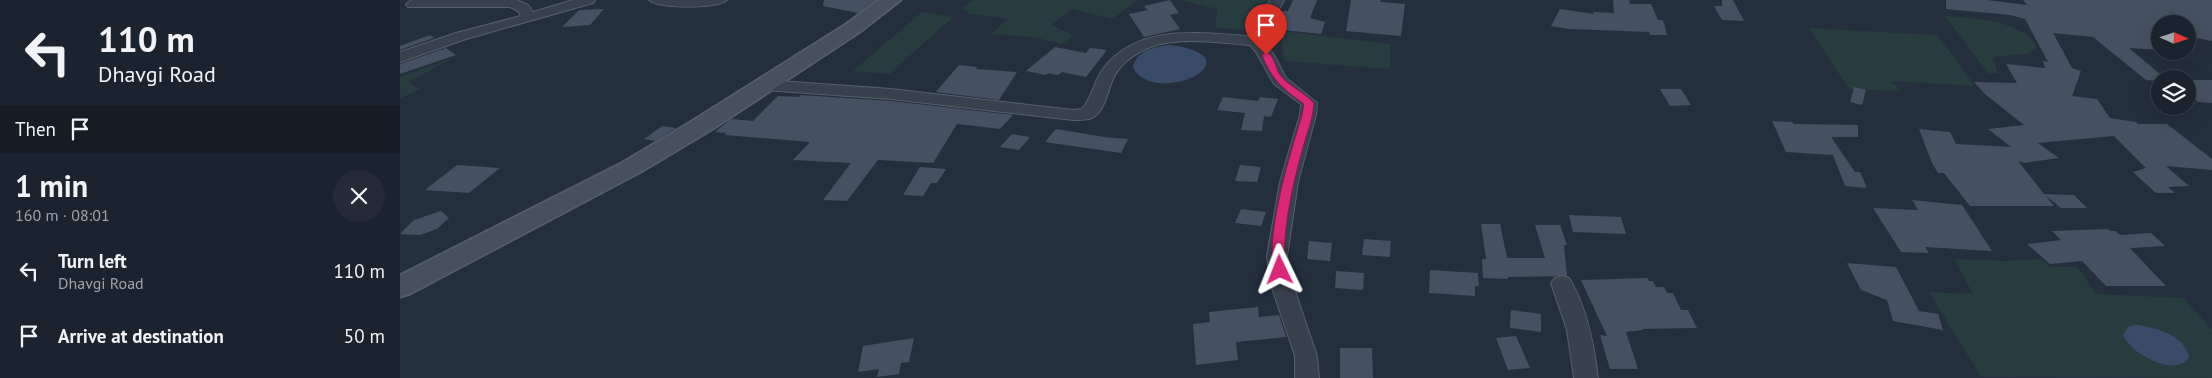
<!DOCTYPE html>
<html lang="en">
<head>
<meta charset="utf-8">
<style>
  :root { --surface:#1b232e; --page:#242b36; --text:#f1f3f6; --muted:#a0a4aa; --line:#39404a }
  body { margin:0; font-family:"PT Sans",sans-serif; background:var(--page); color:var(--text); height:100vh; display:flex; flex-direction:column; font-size:19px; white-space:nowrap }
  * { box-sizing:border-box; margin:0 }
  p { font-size:16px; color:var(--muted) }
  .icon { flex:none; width:28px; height:28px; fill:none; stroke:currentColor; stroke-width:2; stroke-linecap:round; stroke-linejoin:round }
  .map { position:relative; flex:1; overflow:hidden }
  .panel { display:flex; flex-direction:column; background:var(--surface); width:400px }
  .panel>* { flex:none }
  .guide { background:#1b232e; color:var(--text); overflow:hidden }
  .needle { width:32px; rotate:93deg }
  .tools { position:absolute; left:1751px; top:15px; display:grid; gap:10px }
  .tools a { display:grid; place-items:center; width:45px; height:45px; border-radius:50%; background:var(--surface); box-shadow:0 5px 20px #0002,0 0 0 1px var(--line); font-size:25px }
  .pin { position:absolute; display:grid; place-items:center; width:42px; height:42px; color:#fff; margin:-51px -21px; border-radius:50% 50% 50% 0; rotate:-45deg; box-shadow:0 0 5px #0007 }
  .pin .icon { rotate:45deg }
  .me { position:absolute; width:55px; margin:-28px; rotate:358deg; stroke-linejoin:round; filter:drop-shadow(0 0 4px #0008) }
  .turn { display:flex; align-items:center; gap:18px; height:105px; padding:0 15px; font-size:22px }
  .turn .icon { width:65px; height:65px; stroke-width:2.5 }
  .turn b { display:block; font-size:35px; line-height:42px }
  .then { display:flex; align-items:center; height:48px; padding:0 15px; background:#0003; gap:10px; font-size:19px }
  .round { display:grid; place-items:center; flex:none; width:52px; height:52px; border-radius:26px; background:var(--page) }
  .head { display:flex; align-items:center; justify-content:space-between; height:85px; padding:0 15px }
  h1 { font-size:30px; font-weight:800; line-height:38px }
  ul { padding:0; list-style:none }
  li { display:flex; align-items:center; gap:15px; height:65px; padding:0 15px }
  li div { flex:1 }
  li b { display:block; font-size:19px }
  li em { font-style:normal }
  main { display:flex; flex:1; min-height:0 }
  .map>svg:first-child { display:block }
  .green { fill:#263c3f }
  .water { fill:#394c67 }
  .building { fill:#455162 }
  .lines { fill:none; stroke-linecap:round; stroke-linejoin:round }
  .street-casing { stroke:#565f6c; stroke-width:2 }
  .secondary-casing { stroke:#565f6c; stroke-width:3 }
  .street { fill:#38414e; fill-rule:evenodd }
  .secondary { fill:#465061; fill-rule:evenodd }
  .route { fill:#db2777; stroke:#8e194d }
</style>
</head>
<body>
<main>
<section class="panel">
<div class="guide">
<div class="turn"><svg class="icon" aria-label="left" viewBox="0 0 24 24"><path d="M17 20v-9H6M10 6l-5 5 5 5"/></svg><div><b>110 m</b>Dhavgi Road</div></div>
<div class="then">Then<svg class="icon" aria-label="arrive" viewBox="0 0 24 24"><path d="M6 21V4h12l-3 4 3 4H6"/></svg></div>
</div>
<div class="head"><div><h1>1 min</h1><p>160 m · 08:01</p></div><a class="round"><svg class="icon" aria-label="close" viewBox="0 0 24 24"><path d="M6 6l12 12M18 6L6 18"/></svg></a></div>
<ul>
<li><svg class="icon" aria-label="left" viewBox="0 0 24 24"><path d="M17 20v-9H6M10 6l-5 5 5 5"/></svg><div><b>Turn left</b><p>Dhavgi Road</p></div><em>110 m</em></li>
<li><svg class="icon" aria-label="arrive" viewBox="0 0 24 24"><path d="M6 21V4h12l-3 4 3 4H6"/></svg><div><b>Arrive at destination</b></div><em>50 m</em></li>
</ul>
</section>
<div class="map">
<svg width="1812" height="378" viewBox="0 0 1812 378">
  <rect width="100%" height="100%" fill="#242f3e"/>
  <g class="green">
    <path d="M573 0H738L712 19 672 9 651 25 674 35 662 44 633 37 591 34 608 19 570 14 562 8Z"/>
    <path d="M780 0H867L850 30 815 28 817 9Z"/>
    <path d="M522 12 553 17 489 74 453 71Z"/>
    <path d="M1545 16C1573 18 1623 20 1637 47L1628 54 1593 57 1597 73H1588Z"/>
    <path d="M1409 28 1537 35 1575 86 1491 81 1501 91 1449 89Z"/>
    <path d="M881 31 990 44V69L884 61Z"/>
    <path d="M57 56 8 82 21 89 0 98V77Z"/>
    <path d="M1554 259 1606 261 1641 259 1650 267H1677L1696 294 1784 298 1812 330V378L1581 377 1529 292 1573 294Z"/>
  </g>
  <g class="water">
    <path d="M769 45C784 46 824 55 798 74 781 86 740 89 733 66 738 50 755 47 769 45Z"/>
    <path d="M1736 325C1756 327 1786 336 1789 358 1774 378 1730 353 1723 335L1729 326Z"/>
  </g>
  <g class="building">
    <path d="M424 0H475L458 13 423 6Z"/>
    <path d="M770 0 779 13 770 15 780 29 744 37 729 14 748 10 744 6Z"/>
    <path d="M893 0H917L910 18 925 22 921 34 874 29 883 11H888Z"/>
    <path d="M951 0H981L980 2 1005 4 1001 36 946 31Z"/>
    <path d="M1213 0H1229L1230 4H1251L1258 20H1263L1267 35H1250L1249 32 1169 29 1151 26 1160 9 1194 14 1193 12 1214 13Z"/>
    <path d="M1322 0H1333L1344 21 1322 20 1314 6H1322Z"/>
    <path d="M1546 0H1587L1627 5 1623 0H1812V41L1788 36V24H1760V33L1754 32 1760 39V50L1729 48 1766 79H1760V81L1746 80 1693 37 1653 33 1672 68 1681 71 1672 96 1697 99 1710 118 1736 122 1738 124H1767L1812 159V170L1766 166 1789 186 1768 187 1775 193H1756L1733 172 1746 168 1714 136 1638 143 1659 158 1624 163 1618 161 1644 194 1674 195 1687 208H1661L1645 195 1654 206H1570L1544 173H1538L1532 163 1519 129 1550 132 1556 144 1611 147 1588 129 1624 125 1586 95 1574 82 1617 83 1606 64 1645 68 1643 61 1648 62 1625 19 1610 15 1546 9Z"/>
    <path d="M204 9 190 25 162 27 179 10Z"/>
    <path d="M30 35 34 38 0 50V46Z"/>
    <path d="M655 47 686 53 690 48 707 50 686 77 662 72 658 75 648 73 646 75 626 71Z"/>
    <path d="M46 48 56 55 0 74V64Z"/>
    <path d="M559 65 577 67 576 69 617 72 599 100 536 92Z"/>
    <path d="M1788 80H1812V103L1798 102 1788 93Z"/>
    <path d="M1454 87 1466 90 1462 105 1450 102Z"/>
    <path d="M1260 89H1281L1291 105 1270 106Z"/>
    <path d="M401 95 491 101 613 115 600 129 557 124 533 163 478 160 447 201 423 200 451 163 393 160 410 142 325 135 326 133 315 132 331 119 353 121 378 96 399 97Z"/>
    <path d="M823 97 858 101 860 97 878 99 871 117 864 116 862 131 841 130 845 113 817 110Z"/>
    <path d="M1372 121 1392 122 1394 124 1458 125V137H1431L1455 172H1460L1467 188 1445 186 1433 155 1386 152Z"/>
    <path d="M262 126 276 128 255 141 244 139Z"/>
    <path d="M656 129 704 137 728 139 721 153 645 142Z"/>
    <path d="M612 134 630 137 619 150 600 147Z"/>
    <path d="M57 165 100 168 69 193 25 190Z"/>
    <path d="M840 165 861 167 857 182 835 181Z"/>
    <path d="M520 167 546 169 537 183H531L523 196 503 195Z"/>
    <path d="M1512 200 1562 205 1592 251 1525 247 1529 253 1501 252 1473 208 1518 210Z"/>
    <path d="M841 209 866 212 861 226 835 223Z"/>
    <path d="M41 211 49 218 37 229 20 235 0 234 14 220Z"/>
    <path d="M1169 215 1221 217 1226 234 1173 232Z"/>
    <path d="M1081 224H1100L1107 258H1145L1135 225H1160L1167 245H1164L1167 276 1108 277V279L1083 278 1082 259H1086Z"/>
    <path d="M1708 229 1710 231H1715L1720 235 1751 233 1765 246 1730 248 1766 286H1706L1682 261 1650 264 1627 244 1661 240 1652 231Z"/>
    <path d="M964 239 991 241 990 257 962 255Z"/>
    <path d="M909 241 932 243 930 261 907 259Z"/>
    <path d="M1447 263 1496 267 1519 311 1538 314 1543 330 1493 321 1487 300 1461 290Z"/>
    <path d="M1030 270 1078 273 1079 286H1075V296L1029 293Z"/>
    <path d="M936 271 964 273 963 290 935 288Z"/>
    <path d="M1248 278 1249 281H1253L1256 287H1264L1267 293H1273L1281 310H1288L1297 328 1242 329 1243 330 1226 332 1238 369H1210L1200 335 1207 336 1181 280Z"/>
    <path d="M858 307 859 317 879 315 886 337 836 342 838 360 796 365 793 324 810 322 809 312Z"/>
    <path d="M1111 310 1141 314V332L1110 328Z"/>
    <path d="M1116 336 1130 368 1108 370 1096 338Z"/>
    <path d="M514 338 509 362 501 363 499 374 477 377 479 369 458 372 463 346Z"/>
    <path d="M940 348H972L973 378H940Z"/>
  </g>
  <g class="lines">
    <defs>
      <g id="street">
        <path d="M12 0H117L128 5 133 12 173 0H195L193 3 66 39 0 62V52L56 33 121 16 118 11 110 7H8L6 4Z"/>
        <path d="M249 0H327C320 9 256 9 249 0Z"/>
        <path d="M870 0H884L862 40 874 55 886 78 917 103 916 115 898 182 887 256 893 285 917 356 919 378H895V356L871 285 867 256 880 182 900 115 901 104 874 84 856 52 850 45C816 43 771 34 740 52 730 57 721 65 715 75 708 87 706 111 692 118 687 120 679 120 673 120L491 99 364 90 358 88 356 85 358 82 364 80 491 89 673 110 682 109C692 98 694 81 703 69 738 23 798 33 849 36Z"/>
        <path d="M1162 276 1169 278C1187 307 1194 344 1198 378H1174L1167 330 1151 283 1155 278Z"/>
      </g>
      <path id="secondary" d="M478 0H501L460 32 313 129 241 172 10 294 0 297V275L223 162 295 119 446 24Z"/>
    </defs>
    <use href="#street" class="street-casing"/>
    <use href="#secondary" class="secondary-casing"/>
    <use href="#street" class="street"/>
    <use href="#secondary" class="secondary"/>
  </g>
  <path class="route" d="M866 52C874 55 875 65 878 72 887 86 903 91 914 103 913 118 908 130 904 144 894 178 880 237 886 270L880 275 873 270C868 236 883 179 893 145 897 131 902 118 904 104 882 88 872 80 862 55Z"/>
</svg>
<div class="tools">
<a><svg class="needle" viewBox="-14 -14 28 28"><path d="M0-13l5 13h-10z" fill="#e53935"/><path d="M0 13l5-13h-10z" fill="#a0a4aa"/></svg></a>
<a><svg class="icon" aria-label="layers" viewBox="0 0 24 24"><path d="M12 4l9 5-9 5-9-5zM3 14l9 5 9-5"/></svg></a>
</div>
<div class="pin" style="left:866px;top:55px;background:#d93025"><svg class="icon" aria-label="arrive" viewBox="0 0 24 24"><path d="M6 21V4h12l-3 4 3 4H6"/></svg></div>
<svg class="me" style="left:880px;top:270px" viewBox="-20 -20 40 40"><path d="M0-17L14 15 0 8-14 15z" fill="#db2777" stroke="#fff" stroke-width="4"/></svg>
</div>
</main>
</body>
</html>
